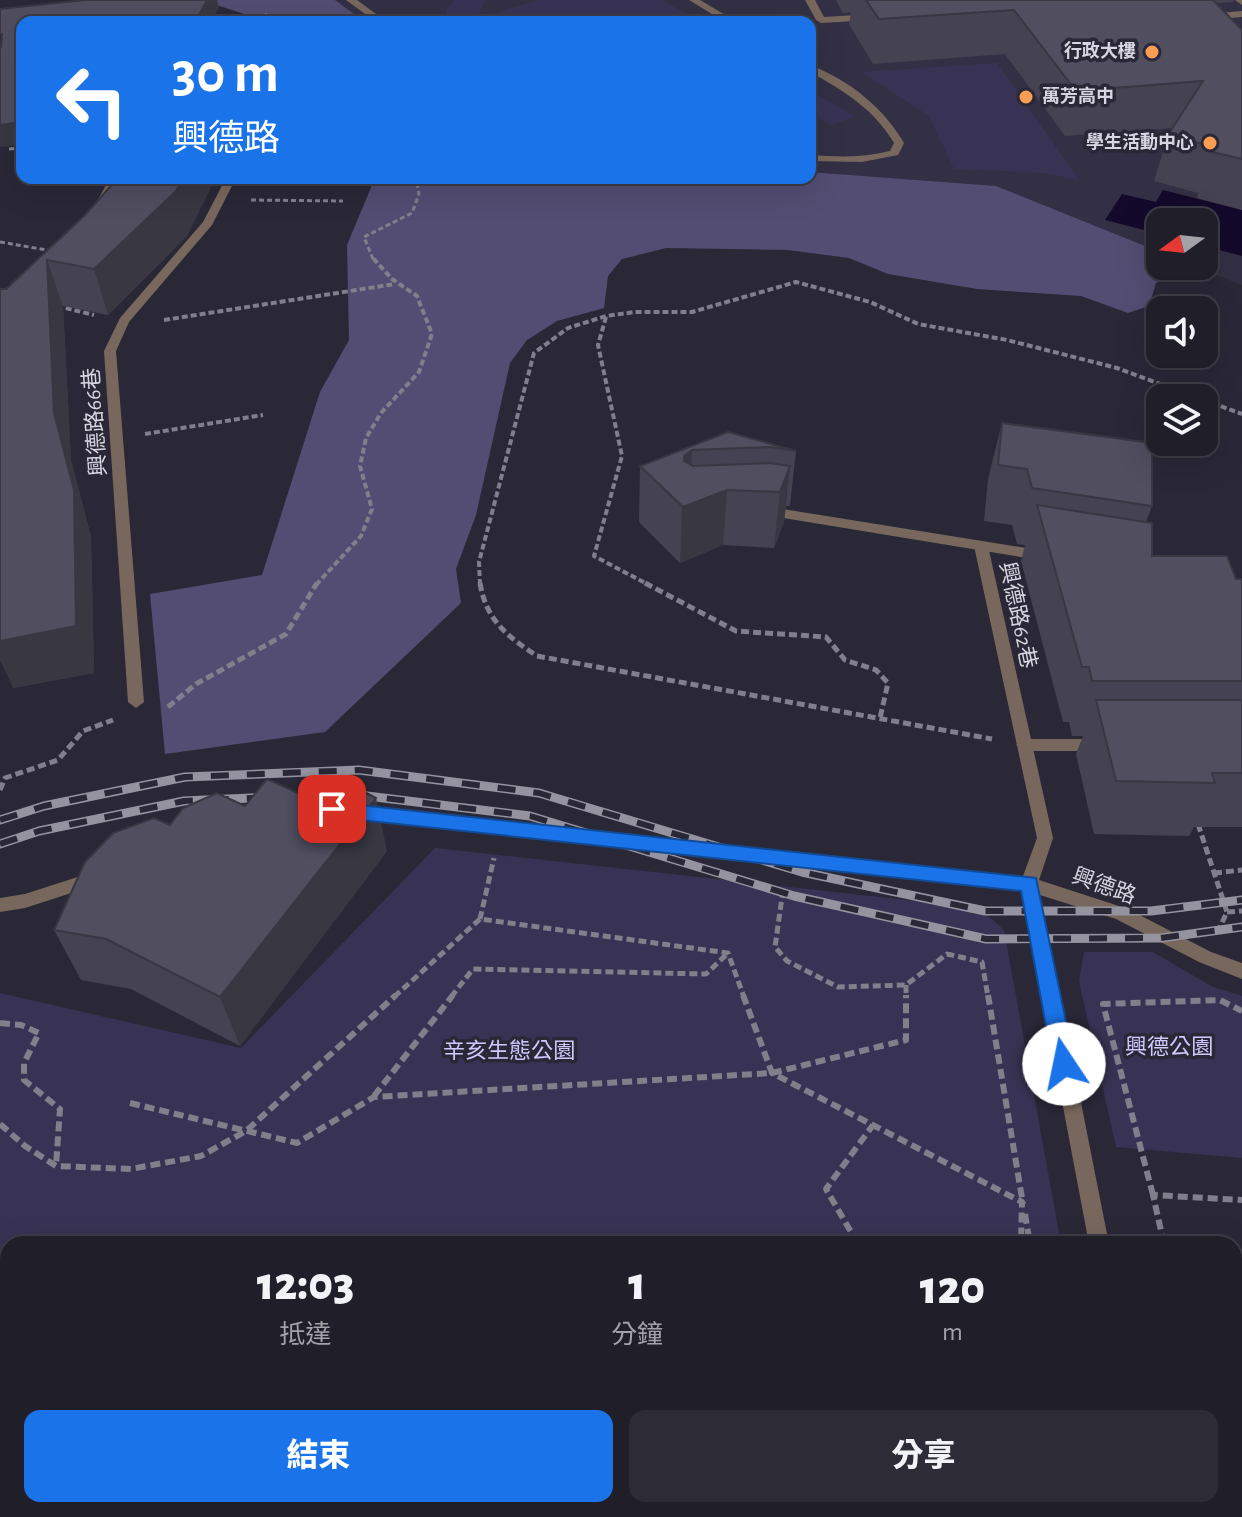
<!DOCTYPE html>
<html lang="zh-TW">
<head>
<meta charset="utf-8">
<style>
  :root { --surface:#201e29; --page:#2d2b35; --text:#f1f3f6; --muted:#a2a2a8; --line:#3d3c46; --accent:#1a73e8 }
  body { margin:0; font-family:"Alegreya Sans","Noto Sans TC",sans-serif; background:var(--page); color:var(--text); height:100vh; display:flex; flex-direction:column; font-size:30px; white-space:nowrap }
  * { box-sizing:border-box; margin:0 }
  p { font-size:26px; color:var(--muted) }
  .icon { flex:none; width:44px; height:44px; fill:none; stroke:currentColor; stroke-width:2; stroke-linecap:round; stroke-linejoin:round }
  .map { position:relative; flex:1; overflow:hidden }
  .drawer { position:absolute; left:0px; top:1236px; width:1242px; height:282px; display:flex; flex-direction:column; background:var(--surface); border-radius:24px 24px 0 0; box-shadow:0 8px 32px #0002,0 0 0 2px var(--line) }
  .drawer>* { flex:none }
  .top-card { position:absolute; left:16px; top:16px; width:800px; height:168px; border-radius:16px; box-shadow:0 8px 32px #0002,0 0 0 2px var(--line); background:#1a73e8; color:#fff; overflow:hidden }
  .needle { width:52px; rotate:255deg }
  .buttons { position:absolute; left:1146px; top:208px; display:grid; gap:16px }
  .buttons a { display:grid; place-items:center; width:72px; height:72px; border-radius:16px; background:var(--surface); box-shadow:0 8px 32px #0002,0 0 0 2px var(--line); font-size:40px }
  .pin { position:absolute; display:grid; place-items:center; width:68px; height:68px; color:#fff; margin:-34px; border-radius:16px; box-shadow:0 4px 12px #0006 }
  .me { position:absolute; width:88px; margin:-44px; rotate:349deg; stroke-linejoin:round; filter:drop-shadow(0 0 6px #0008) }
  .turn { display:flex; align-items:center; gap:28px; height:168px; padding:0 24px; font-size:36px }
  .turn .icon { width:104px; height:104px; stroke-width:2.5 }
  .turn b { display:block; font-size:56px; line-height:68px }
  .eta { display:flex; justify-content:space-evenly; align-items:center; height:136px; text-align:center }
  .eta b { font-size:48px; font-weight:800; line-height:56px }
  .action { display:flex; gap:16px; margin-top:auto; padding:16px 24px }
  .action a { flex:1; height:92px; border-radius:16px; background:var(--accent); color:#fff; font-size:32px; font-weight:800; line-height:92px; text-align:center }
  .action a+a { background:var(--page); color:var(--text) }
  .map>svg:first-child { display:block }
  .built { fill:#333045 }
  .green { fill:#383354 }
  .forest { fill:#534d73 }
  .water { fill:#130a2b }
  .lines { fill:none; stroke-linecap:round; stroke-linejoin:round }
  .path-far3 { stroke:#817f8c; stroke-width:3; stroke-dasharray:5 3; stroke-linecap:butt }
  .path-far2 { stroke:#817f8c; stroke-width:4; stroke-dasharray:6 3; stroke-linecap:butt }
  .path-far1 { stroke:#817f8c; stroke-width:5; stroke-dasharray:8 4; stroke-linecap:butt }
  .path { stroke:#817f8c; stroke-width:6; stroke-dasharray:10 5; stroke-linecap:butt }
  .lane { fill:#78675c; fill-rule:evenodd }
  .street { fill:#78675c; fill-rule:evenodd }
  .rail-casing { stroke:#94939f; stroke-width:9 }
  .rail { stroke:#2a2837; stroke-width:6; stroke-dasharray:18; stroke-linecap:butt }
  .wall { fill:#454352 }
  .shaded-wall { fill:#383742 }
  .building { fill:#504e5f; stroke:#383742; stroke-width:2 }
  .route { fill:#1a73e8; stroke:#114b97; stroke-width:2 }
  .poi-dot { fill:#fc9d54; stroke:#2a2837; stroke-width:3 }
  .labels { text-anchor:middle; dominant-baseline:central; stroke-width:7; stroke-linejoin:round; paint-order:stroke }
  .far-poi-label { font-size:18px; font-weight:bold; fill:#d6d5e0; stroke:#2a2837; text-anchor:end }
  .street-label { font-size:22px; fill:#d6d5e0; stroke:#2a2837 }
  .park-label { font-size:22px; fill:#cec8fd; stroke:#2a2837 }
</style>
</head>
<body>
<div class="map">
<svg width="1242" height="1517" viewBox="0 0 1242 1517">
  <rect width="100%" height="100%" fill="#2a2837"/>
  <path class="built" d="M335 0H1242V285L1194 266H1204V222H1160V252L996 186 810 172V22H365Z"/>
  <g class="green">
    <path d="M454 0H485L479 13 480 17 540 0H663L699 22H444L447 9Z"/>
    <path d="M997 63 1079 180 1046 173 954 169 929 116 862 72Z"/>
    <path d="M810 90 855 117 830 125 810 113Z"/>
    <path d="M435 848 979 908 1004 930 1061 1244H8V1510H1114L1115 1517H0V993L241 1048Z"/>
    <path d="M1084 952H1153L1213 987 1242 996V1158L1116 1147 1079 981Z"/>
  </g>
  <g class="forest">
    <path d="M201 0H335L365 22H269Z"/>
    <path d="M810 172 996 186 1160 252V266H1191L1156 283 1149 306 1128 313 1081 296 977 289 888 274 849 258 788 250 666 248 622 259 608 276 604 308 557 321 527 340 510 363 476 515 456 569 461 603 325 732 165 754 150 594 262 575 320 392 349 340 347 245 375 178H810Z"/>
  </g>
  <path class="water" d="M1163 190 1242 210V256L1204 246V222H1160V234L1105 220 1122 194 1156 202Z"/>
  <g class="lines">
    <g class="path-far3">
      <path d="M258 22 267 14"/>
      <path d="M9 149 22 148"/>
      <path d="M451 178 457 181 467 178"/>
      <path d="M251 200 343 201"/>
      <path d="M0 242 53 251"/>
      <path d="M373 259 364 237 412 213 419 194 416 178"/>
    </g>
    <g class="path-far2">
      <path d="M57 306 94 315"/>
      <path d="M606 317 598 345 622 456 594 556 649 585"/>
      <path d="M164 320 395 284"/>
      <path d="M1204 400 1242 414"/>
      <path d="M145 434 263 415"/>
      <path d="M316 585 361 536 372 509 360 466 366 438 381 413 419 372 432 334 417 296 392 279 372 257"/>
      <path d="M480 585 479 562 534 353 568 328 606 316 635 312H692L796 282 870 302 918 324 1007 340 1117 368 1198 398"/>
    </g>
    <g class="path-far1">
      <path d="M480 583C486 620 507 636 537 656L992 739"/>
      <path d="M645 583 736 631 826 637 845 660 876 670 888 683 880 718"/>
      <path d="M168 707 196 684 286 634 317 583"/>
      <path d="M0 790 5 778 58 760 83 731 113 720"/>
      <path d="M1198 824 1227 912 1220 927"/>
      <path d="M1214 873 1242 870"/>
      <path d="M783 890 775 947 787 961 838 987 906 985 947 954 982 962 988 997"/>
      <path d="M1227 912 1242 911"/>
      <path d="M480 919 494 858"/>
      <path d="M906 985V997"/>
      <path d="M394 997 480 919 728 953 744 997"/>
      <path d="M451 997 473 969 706 974 728 953"/>
    </g>
    <g class="path">
      <path d="M743 995 772 1073 1022 1202 1021 1244"/>
      <path d="M988 995 1023 1204"/>
      <path d="M0 1023 21 1025 39 1033 24 1063V1080L60 1109 56 1166"/>
      <path d="M374 1096 453 995"/>
      <path d="M130 1103 297 1143 374 1097 772 1073 906 1040V995"/>
      <path d="M0 1124 25 1146 56 1166 131 1169 201 1156 246 1131 396 995"/>
      <path d="M1153 1195 1103 1004 1220 1000 1242 1011"/>
      <path d="M1025 1214 1030 1244"/>
      <path d="M858 1244 826 1189 873 1125"/>
      <path d="M1164 1244 1153 1195 1242 1200"/>
      <path d="M692 1510V1517"/>
      <path d="M905 1510 907 1517"/>
      <path d="M1080 1510 1082 1517"/>
      <path d="M1224 1510 1226 1517"/>
      <path d="M26 1517 28 1510"/>
      <path d="M1010 1517 1011 1510"/>
    </g>
    <g class="lane">
      <path d="M346 0H357L387 22H376Z"/>
      <path d="M689 0H700L737 22H725Z"/>
      <path d="M805 0H815L824 17 872 14 877 17 872 20 821 23 816 20Z"/>
      <path d="M1235 0H1242V5Z"/>
      <path d="M1242 11V17L1208 20 1203 17 1208 14Z"/>
      <path d="M810 65C849 80 883 107 904 143L898 155 862 162 810 161V155C837 157 863 158 890 151L894 143C874 109 844 91 810 72Z"/>
      <path d="M110 178H120L105 205H97L96 203Z"/>
      <path d="M226 178H236L212 225 129 322 116 351 144 702 136 708 128 702 104 351 120 318 203 222Z"/>
      <path d="M764 506 1045 551 1052 556 1045 561 759 514 757 511Z"/>
      <path d="M1024 739H1099L1107 745 1099 751H1024L1016 745Z"/>
    </g>
    <g class="street">
      <path d="M981 541 988 546 1053 838 1039 880 1128 909 1211 952 1242 963V979L1199 962 1116 919 1040 895 1109 1244H1089L1022 890 361 820 355 818 353 813 355 808 361 806 1023 876 1037 838 974 546Z"/>
      <path d="M93 872 99 874 102 879 99 884 25 908 0 912V898L25 894Z"/>
      <path d="M1140 1510H1162L1163 1517H1141Z"/>
    </g>
    <defs>
      <g id="rail">
        <path d="M351 794 530 816 794 896 986 939 1161 938 1242 927"/>
        <path d="M0 820 44 806 185 777 359 770 539 793 802 872 985 911H1151L1242 900"/>
        <path d="M0 844 39 831 184 801 275 797"/>
      </g>
    </defs>
    <use href="#rail" class="rail-casing"/>
    <use href="#rail" class="rail"/>
  </g>
  <g class="wall">
    <path d="M836 0H1234L1233 2 1216 3 1242 30V210L1197 198 1198 193 1154 181 1168 135 1172 128 1065 136 1005 54 873 64 849 24 851 12 843 13Z"/>
    <path d="M118 178H212L210 189 187 236 108 315 63 306 71 460 91 537 94 673 13 688 6 289 84 216Z"/>
    <path d="M1002 423 1152 506 1146 522 1152 556 1236 579H1242V827H1194L1189 836 1094 834 1076 754 1083 736H1072L1069 722H1063L1021 561 1025 545 1017 544 1012 525 984 521 988 479Z"/>
    <path d="M728 432 796 451 790 506H786L784 522 774 548 723 545 680 563 639 522 640 466Z"/>
    <path d="M245 806 387 851 240 1046 131 989 81 980 54 930 170 825Z"/>
  </g>
  <g class="shaded-wall">
    <path d="M207 0H217L219 8 211 22H195Z"/>
    <path d="M22 122V145L0 147V125Z"/>
    <path d="M182 178H212L210 189 187 236 108 315 94 269Z"/>
    <path d="M47 260 63 306 71 460 91 537 94 673 13 688 0 660V641Z"/>
    <path d="M692 450 690 504 727 490 723 545 680 563 684 456Z"/>
    <path d="M790 466 784 522 774 548 780 492Z"/>
    <path d="M376 798 387 851 240 1046 220 997Z"/>
  </g>
  <g class="building">
    <path d="M85 0H207L195 22H22V122L0 125V47H1L2 34H0V9Z"/>
    <path d="M866 0H1213L1242 30V159L1212 152 1214 147 1168 135 1203 81 1076 91 1014 10 879 19Z"/>
    <path d="M118 178H182L176 191 94 269 47 260 54 413 74 490 76 626 0 641V289H6L84 216Z"/>
    <path d="M1002 423 1152 443V506L1032 488 1027 469 998 465Z"/>
    <path d="M728 432 796 451 770 447 692 450 684 456V461L693 466 770 463 790 466 780 492 727 490 683 507 640 466Z"/>
    <path d="M1037 505 1152 523V556H1227L1236 579H1242V681H1092L1089 667H1082Z"/>
    <path d="M1096 700H1242V773H1212L1215 783 1116 781Z"/>
    <path d="M338 778 376 798 220 997 106 939 54 930 85 862 113 833 154 818 170 825 183 808 217 793 245 806 267 779 300 794 315 779Z"/>
  </g>
  <path class="route" d="M332 802 1036 878 1075 1064 1072 1071 1064 1073 1056 1071 1053 1064 1021 891 332 817 326 815 323 809 326 804Z"/>
  <g class="poi-dot">
    <circle cx="1152" cy="52" r="8"/>
    <circle cx="1026" cy="97" r="8"/>
    <circle cx="1210" cy="143" r="8"/>
  </g>
  <g class="labels">
    <g class="far-poi-label">
      <text x="1136" y="52">行政大樓</text>
      <text x="1042" y="97" text-anchor="start">萬芳高中</text>
      <text x="1194" y="143">學生活動中心</text>
    </g>
    <g class="street-label">
      <text transform="translate(95 422) rotate(-94)">興德路66巷</text>
      <text transform="translate(1018 615) rotate(78)">興德路62巷</text>
      <text transform="translate(1104 886) rotate(20)">興德路</text>
    </g>
    <g class="park-label">
      <text x="1169" y="1047">興德公園</text>
      <text x="509" y="1051">辛亥生態公園</text>
    </g>
  </g>
</svg>
<div class="buttons">
<a><svg class="needle" viewBox="-14 -14 28 28"><path d="M0-13l5 13h-10z" fill="#e53935"/><path d="M0 13l5-13h-10z" fill="#a2a2a8"/></svg></a>
<a><svg class="icon" aria-label="sound" viewBox="0 0 24 24"><path d="M4 9h4l5-4v14l-5-4H4zM17 9q2 3 0 6"/></svg></a>
<a><svg class="icon" aria-label="layers" viewBox="0 0 24 24"><path d="M12 4l9 5-9 5-9-5zM3 14l9 5 9-5"/></svg></a>
</div>
<div class="pin" style="left:332px;top:809px;background:#d93025"><svg class="icon" aria-label="arrive" viewBox="0 0 24 24"><path d="M6 21V4h12l-3 4 3 4H6"/></svg></div>
<svg class="me" style="left:1064px;top:1064px" viewBox="-20 -20 40 40"><circle r="19" fill="#fff"/><path d="M0-13L10 11 0 6-10 11z" fill="#1a73e8"/></svg>
<div class="top-card">
<div class="turn"><svg class="icon" aria-label="left" viewBox="0 0 24 24"><path d="M17 20v-9H6M10 6l-5 5 5 5"/></svg><div><b>30 m</b>興德路</div></div>
</div>
<section class="drawer">
<div class="eta">
<div><b>12:03</b><p>抵達</p></div>
<div><b>1</b><p>分鐘</p></div>
<div><b>120</b><p>m</p></div>
</div>
<div class="action"><a>結束</a><a>分享</a></div>
</section>
</div>
</body>
</html>
